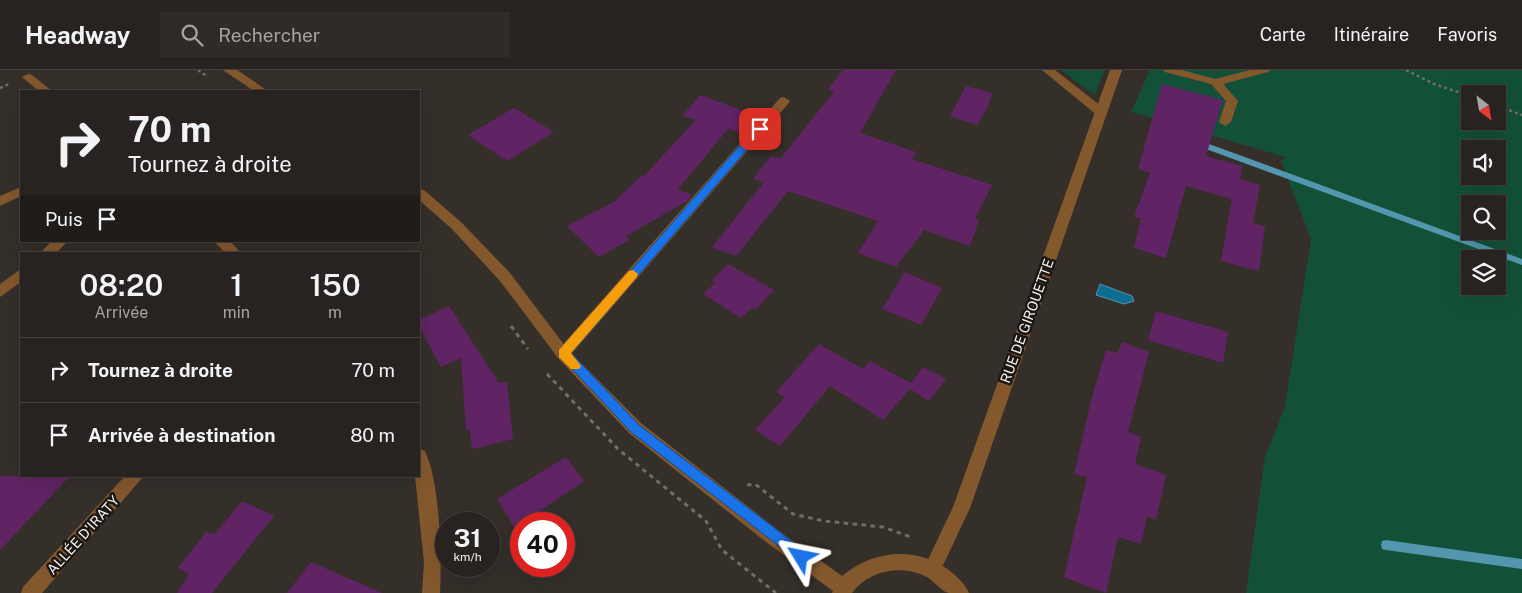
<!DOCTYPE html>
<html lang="fr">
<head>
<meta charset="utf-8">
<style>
  :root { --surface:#282320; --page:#302b29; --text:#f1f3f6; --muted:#a5a4a5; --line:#44403e }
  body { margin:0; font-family:"Public Sans",sans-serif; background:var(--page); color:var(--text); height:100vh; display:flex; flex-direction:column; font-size:19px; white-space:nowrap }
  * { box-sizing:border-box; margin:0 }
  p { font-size:16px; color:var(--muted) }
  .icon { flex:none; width:28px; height:28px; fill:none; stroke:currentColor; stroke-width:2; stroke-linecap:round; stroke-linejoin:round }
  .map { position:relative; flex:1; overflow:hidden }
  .sheet { position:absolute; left:20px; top:182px; width:400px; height:225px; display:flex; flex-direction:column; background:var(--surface); border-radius:0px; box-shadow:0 5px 20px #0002,0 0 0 1px var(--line) }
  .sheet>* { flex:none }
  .banner { position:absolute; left:20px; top:20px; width:400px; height:152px; border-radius:0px; box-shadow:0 5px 20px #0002,0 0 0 1px var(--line); background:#282320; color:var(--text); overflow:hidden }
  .needle { width:32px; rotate:149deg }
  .controls { position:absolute; left:1461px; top:15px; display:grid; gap:10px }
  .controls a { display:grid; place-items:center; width:45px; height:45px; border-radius:0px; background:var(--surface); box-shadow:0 5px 20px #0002,0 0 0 1px var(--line); font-size:25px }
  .speed { position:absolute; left:435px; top:442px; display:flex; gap:10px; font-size:25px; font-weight:700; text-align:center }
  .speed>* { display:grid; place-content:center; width:65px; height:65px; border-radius:50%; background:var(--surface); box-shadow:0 5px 20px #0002,0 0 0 1px var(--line); line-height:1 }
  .speed small { font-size:12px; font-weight:400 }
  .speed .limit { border:8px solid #d22; background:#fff; color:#111 }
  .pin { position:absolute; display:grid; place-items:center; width:42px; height:42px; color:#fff; margin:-21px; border-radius:10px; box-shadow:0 2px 8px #0006 }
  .me { position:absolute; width:55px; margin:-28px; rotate:305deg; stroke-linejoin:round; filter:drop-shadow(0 0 4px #0008) }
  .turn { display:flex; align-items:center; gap:18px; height:105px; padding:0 25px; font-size:22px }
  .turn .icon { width:65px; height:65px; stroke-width:2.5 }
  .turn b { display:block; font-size:35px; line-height:42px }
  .then { display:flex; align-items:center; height:48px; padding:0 25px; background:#0003; gap:10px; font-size:19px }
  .eta { display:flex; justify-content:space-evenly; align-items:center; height:85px; text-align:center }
  .eta b { font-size:30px; font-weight:600; line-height:35px }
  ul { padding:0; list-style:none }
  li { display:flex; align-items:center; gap:15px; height:65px; padding:0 25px; border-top:1px solid var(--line) }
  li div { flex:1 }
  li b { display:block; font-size:19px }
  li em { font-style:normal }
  header { display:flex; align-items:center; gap:30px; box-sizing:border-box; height:70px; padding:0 25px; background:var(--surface); border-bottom:1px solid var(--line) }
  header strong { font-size:24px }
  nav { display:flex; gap:28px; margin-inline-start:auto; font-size:18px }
  .search { width:350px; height:45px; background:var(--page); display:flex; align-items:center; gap:12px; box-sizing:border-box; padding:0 18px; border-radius:0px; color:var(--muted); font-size:19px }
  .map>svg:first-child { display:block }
  .green { fill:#125137; fill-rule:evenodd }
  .water { fill:#0d6e92; stroke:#5396ae }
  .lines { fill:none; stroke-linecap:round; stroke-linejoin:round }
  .stream { fill:#5396ae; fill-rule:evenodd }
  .building { fill:#602464 }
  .path-far1 { stroke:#726d68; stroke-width:2.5; stroke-dasharray:3 3; stroke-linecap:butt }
  .path { stroke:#726d68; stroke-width:3; stroke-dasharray:4.5 4.5; stroke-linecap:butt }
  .service { fill:#84582d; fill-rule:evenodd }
  .minor { fill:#84582d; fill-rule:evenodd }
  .tertiary { fill:#84582d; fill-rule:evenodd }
  .route { fill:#1a73e8; stroke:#114b97 }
  .slow { fill:#f59e0b }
  .labels { text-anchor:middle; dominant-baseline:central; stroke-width:5; stroke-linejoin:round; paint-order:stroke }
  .street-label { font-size:14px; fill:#f7f3ef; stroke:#1a1715 }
</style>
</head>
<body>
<header>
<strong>Headway</strong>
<div class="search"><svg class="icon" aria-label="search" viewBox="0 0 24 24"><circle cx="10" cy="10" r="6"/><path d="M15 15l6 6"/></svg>Rechercher</div>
<nav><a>Carte</a><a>Itinéraire</a><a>Favoris</a></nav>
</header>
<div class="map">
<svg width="1522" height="523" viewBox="0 0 1522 523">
  <rect width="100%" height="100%" fill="#352f2a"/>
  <g class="green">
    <path d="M1061 0H1104L1095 25Z"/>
    <path d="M1150 0H1522V523H1246L1265 387 1285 337 1311 169 1281 91 1286 87 1131 42ZM1470 24H1498V51H1470ZM1470 79H1498V106H1470ZM1470 134H1498V161H1470ZM1470 189H1498V216H1470Z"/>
  </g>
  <path class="water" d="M1100 214 1132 226 1134 231 1124 234 1096 225Z"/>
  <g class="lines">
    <g class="stream">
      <path d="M1195 71H1201L1522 189V195L1195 75Z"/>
      <path d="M1386 470 1522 489V499L1386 480 1382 479 1381 475 1382 471Z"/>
    </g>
  </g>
  <g class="building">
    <path d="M843 0H896L860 63 916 82 912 89 992 115 975 148 979 150 970 176 924 160 896 197 858 183 878 151 788 121 736 186 712 177 764 112 753 109 771 86 780 89 834 22 828 20Z"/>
    <path d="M1162 14 1223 30 1206 86 1242 96 1240 109 1260 115 1253 153 1265 156 1259 201 1221 191 1232 129 1186 116 1166 188 1134 178 1141 148 1134 147 1150 103 1138 99Z"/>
    <path d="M966 16 992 23 988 37 977 55 950 46Z"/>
    <path d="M700 25 761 47 746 64 728 59 678 119 692 125 687 131 626 166 629 170 599 187 567 156 614 132 642 105 644 106 696 50 682 46Z"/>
    <path d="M514 38 554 62 507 91 468 65Z"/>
    <path d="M728 194 774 220 756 239 752 238 741 248 703 224 715 213 712 210Z"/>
    <path d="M905 202 942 218 921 255 882 239Z"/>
    <path d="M449 236 499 313 507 312 513 369 472 379 470 360H466L461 288 441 297 419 256V250Z"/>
    <path d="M1156 241 1228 262 1223 293 1148 270Z"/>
    <path d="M1122 272 1149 282 1128 362 1141 367 1135 394 1166 405 1156 450 1147 446 1141 474 1118 467 1106 523 1064 507 1087 407 1074 404 1092 327 1106 280 1118 283Z"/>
    <path d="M819 274 863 299 870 291 911 313 923 297 946 309 929 331 910 319 883 350 830 316 780 376 755 360 785 327 776 322Z"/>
    <path d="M566 387 584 411 515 458 497 429Z"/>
    <path d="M0 406H70L0 480Z"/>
    <path d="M242 431 274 446 212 523H177L189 504 178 498 206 462 214 465Z"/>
    <path d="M311 492 382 523H287Z"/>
  </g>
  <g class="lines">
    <g class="path-far1">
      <path d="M198 0 208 7"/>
      <path d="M1406 0 1434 14 1470 26"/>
      <path d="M0 18 9 14"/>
      <path d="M1498 36 1522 45"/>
    </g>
    <g class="path">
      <path d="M511 256 528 279"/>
      <path d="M547 304 618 379 706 451 722 480 776 523"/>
      <path d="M747 415 755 414 793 444 824 451 883 457 911 467"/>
    </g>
    <g class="service">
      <path d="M1042 0H1055L1106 40V46H1098Z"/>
      <path d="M1163 0H1182L1215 9 1250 0H1270L1268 2 1223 14 1238 31 1231 52 1225 56 1219 52 1226 31 1211 14 1165 2Z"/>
      <path d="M784 27 790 31 788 34 568 288 563 290 558 288 555 284 558 280 780 28Z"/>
    </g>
    <g class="minor">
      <path d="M1110 0H1122L970 438 938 506 932 509 926 506 923 500 953 437Z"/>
      <path d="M28 4 32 5 52 21H39L22 7Z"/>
      <path d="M21 117V126L0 136V126Z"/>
      <path d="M52 171H68L55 184H39Z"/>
      <path d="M214 171H230L242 184H226Z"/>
      <path d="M21 199V212L0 227V214Z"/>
      <path d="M419 379 425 381C440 412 442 488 440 523H422L424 492 415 406H419Z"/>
      <path d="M125 406H144L42 523H21L23 517Z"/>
    </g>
    <g class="tertiary">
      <path d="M223 0H237L268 21H254Z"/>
      <path d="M419 119 424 120 461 152 510 203 568 280 641 353 778 460 842 506C873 480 916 476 949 500 957 507 965 513 969 523 963 523 956 523 949 523 942 522 934 511 927 507 903 494 868 500 852 523H832L833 521 766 472 629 363 558 288 500 211 451 158 419 130Z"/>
    </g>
  </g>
  <path class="route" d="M760 56 764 59 763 61 571 283 639 355 806 482 808 487 806 492 801 493 631 362 558 284 756 57Z"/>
  <path class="slow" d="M633 200 638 204 637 207 571 283 581 296 579 299H571L559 287V280L629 201Z"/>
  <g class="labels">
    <g class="street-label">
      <text transform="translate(1027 251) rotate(-70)">RUE DE GIROUETTE</text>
      <text transform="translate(83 465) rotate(-48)">ALLÉE D'IRATY</text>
    </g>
  </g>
</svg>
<div class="controls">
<a><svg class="needle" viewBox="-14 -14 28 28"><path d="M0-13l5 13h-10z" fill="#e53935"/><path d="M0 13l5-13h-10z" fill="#a5a4a5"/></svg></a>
<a><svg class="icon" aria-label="sound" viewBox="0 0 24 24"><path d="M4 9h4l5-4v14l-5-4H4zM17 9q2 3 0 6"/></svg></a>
<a><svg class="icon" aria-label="search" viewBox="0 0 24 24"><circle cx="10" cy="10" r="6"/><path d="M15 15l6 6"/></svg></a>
<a><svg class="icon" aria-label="layers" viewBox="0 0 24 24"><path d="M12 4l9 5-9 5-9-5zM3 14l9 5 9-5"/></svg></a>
</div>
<div class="speed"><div>31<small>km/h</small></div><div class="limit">40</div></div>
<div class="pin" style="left:760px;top:59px;background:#d93025"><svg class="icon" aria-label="arrive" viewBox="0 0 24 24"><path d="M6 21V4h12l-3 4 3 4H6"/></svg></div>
<svg class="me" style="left:801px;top:487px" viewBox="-20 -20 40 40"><path d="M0-17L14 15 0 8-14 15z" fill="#1a73e8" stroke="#fff" stroke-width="4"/></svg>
<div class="banner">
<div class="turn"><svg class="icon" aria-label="right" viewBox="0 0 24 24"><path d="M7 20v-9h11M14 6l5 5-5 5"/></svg><div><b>70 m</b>Tournez à droite</div></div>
<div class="then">Puis<svg class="icon" aria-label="arrive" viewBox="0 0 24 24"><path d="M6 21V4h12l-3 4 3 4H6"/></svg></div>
</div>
<section class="sheet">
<div class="eta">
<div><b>08:20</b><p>Arrivée</p></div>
<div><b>1</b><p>min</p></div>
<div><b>150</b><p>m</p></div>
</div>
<ul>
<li><svg class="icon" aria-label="right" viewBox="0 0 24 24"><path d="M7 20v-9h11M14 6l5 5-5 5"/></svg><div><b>Tournez à droite</b></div><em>70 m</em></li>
<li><svg class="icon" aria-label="arrive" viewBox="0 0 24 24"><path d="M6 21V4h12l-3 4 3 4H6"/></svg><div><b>Arrivée à destination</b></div><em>80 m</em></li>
</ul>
</section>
</div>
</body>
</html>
